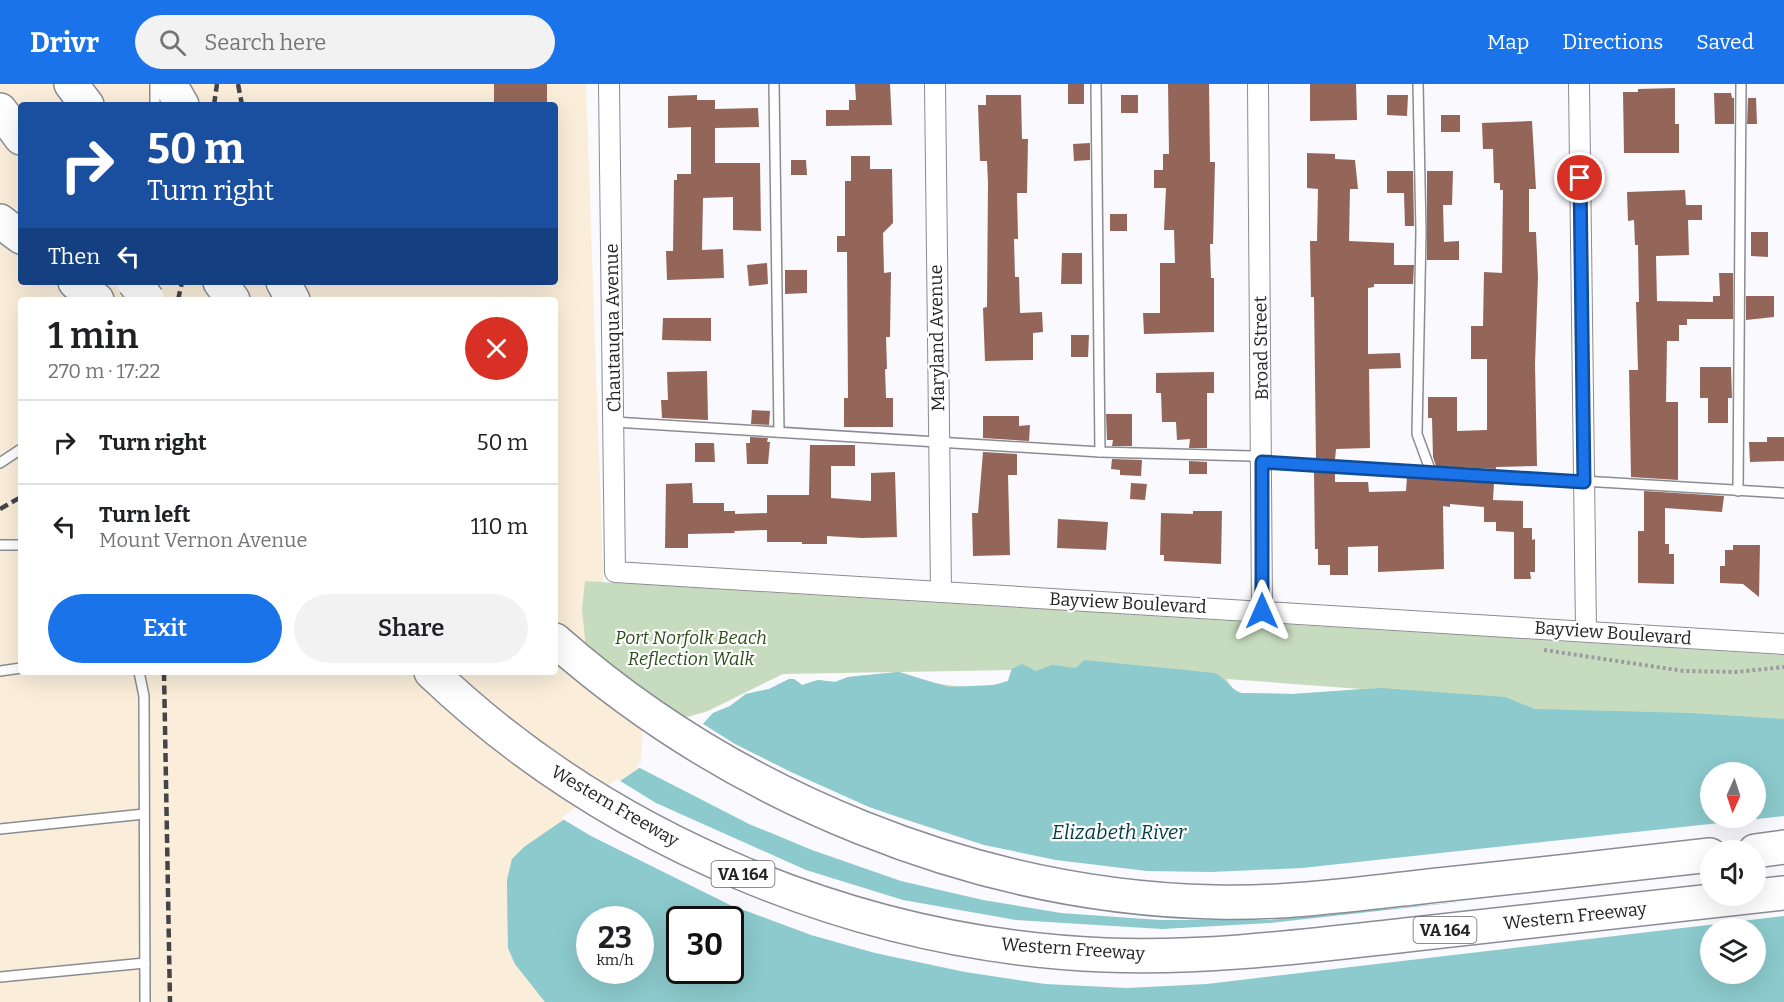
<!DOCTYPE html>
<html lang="en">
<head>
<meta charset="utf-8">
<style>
  :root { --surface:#fff; --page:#f2f2f2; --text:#202124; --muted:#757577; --line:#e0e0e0; --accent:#1a73e8 }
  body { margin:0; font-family:Bitter,serif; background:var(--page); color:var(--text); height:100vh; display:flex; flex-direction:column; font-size:22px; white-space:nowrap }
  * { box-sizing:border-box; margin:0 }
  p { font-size:20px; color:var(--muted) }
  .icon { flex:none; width:33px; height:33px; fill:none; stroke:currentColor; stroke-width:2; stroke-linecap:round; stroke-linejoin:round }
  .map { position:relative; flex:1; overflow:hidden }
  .drawer { position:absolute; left:18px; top:213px; width:540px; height:378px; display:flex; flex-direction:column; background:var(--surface); border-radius:6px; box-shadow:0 6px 24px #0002 }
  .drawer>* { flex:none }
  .hud { position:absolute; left:18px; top:18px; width:540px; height:183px; border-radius:6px; box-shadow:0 6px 24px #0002; background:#1a4fa0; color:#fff; overflow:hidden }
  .needle { width:39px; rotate:183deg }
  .controls { position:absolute; left:1700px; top:678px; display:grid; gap:12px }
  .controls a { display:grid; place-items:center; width:66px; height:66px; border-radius:50%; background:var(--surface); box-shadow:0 6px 24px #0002; font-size:30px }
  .speed { position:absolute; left:576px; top:822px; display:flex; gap:12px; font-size:30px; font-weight:700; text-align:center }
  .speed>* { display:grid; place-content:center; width:78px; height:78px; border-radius:50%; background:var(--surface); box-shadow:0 6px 24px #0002; line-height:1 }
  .speed small { font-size:15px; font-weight:400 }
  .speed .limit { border:3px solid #111; border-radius:9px; background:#fff; color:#111 }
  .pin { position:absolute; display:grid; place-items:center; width:51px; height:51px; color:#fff; margin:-26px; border:3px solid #fff; border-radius:50%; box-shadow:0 2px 6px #0007 }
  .me { position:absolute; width:66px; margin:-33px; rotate:0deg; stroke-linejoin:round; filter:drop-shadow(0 0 4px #0008) }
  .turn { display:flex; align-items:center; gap:21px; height:126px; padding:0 30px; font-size:27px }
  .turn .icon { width:78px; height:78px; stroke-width:2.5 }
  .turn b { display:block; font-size:42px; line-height:51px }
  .then { display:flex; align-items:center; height:57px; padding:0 30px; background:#0003; gap:12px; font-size:22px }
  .round { display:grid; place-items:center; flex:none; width:63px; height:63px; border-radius:32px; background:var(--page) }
  .overview { display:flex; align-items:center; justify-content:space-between; height:102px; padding:0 30px }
  h1 { font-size:36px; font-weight:600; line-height:45px }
  .cta { display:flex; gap:12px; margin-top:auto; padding:12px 30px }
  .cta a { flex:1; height:69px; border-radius:36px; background:var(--accent); color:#fff; font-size:24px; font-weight:600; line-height:69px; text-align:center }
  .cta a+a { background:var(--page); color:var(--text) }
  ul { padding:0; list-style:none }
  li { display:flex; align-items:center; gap:18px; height:84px; padding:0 30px; border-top:2px solid var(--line) }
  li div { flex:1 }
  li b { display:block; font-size:22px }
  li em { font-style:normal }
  header { display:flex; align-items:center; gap:36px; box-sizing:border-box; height:84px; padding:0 30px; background:var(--accent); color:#fff }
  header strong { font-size:28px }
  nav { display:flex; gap:33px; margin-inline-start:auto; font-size:21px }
  .search { width:420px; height:54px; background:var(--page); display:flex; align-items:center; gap:15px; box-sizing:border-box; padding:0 21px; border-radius:33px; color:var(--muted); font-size:22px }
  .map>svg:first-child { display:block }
  .industrial { fill:#faeeda; fill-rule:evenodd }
  .green { fill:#c7dcbe; fill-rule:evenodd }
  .water { fill:#8ccacd; fill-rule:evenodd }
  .pier { fill:#f9f9fe; fill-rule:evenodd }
  .building { fill:#946659 }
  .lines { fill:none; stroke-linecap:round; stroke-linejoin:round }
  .service-casing { stroke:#8b8c93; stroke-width:12 }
  .minor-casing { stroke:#8b8c93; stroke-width:22 }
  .motorway-casing { stroke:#8b8c93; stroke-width:36 }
  .path { stroke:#9c9ca0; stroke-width:4; stroke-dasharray:3 3; stroke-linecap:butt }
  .service { stroke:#fff; stroke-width:9 }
  .minor { stroke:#fff; stroke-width:20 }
  .motorway { stroke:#fff; stroke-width:33 }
  .rail { stroke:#454549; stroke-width:4.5; stroke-dasharray:9 4.5; stroke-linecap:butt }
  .motorway-bridge-casing { stroke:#8b8c93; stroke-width:36; stroke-linecap:butt }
  .motorway-bridge { stroke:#fff; stroke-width:33 }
  .route-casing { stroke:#114b97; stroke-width:15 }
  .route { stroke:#1a73e8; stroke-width:10 }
  .labels { text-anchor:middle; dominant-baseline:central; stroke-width:4.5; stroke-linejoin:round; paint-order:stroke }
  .shield { fill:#fff; stroke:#656567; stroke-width:1.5 }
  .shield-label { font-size:16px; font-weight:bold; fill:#232326 }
  .street-label { font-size:18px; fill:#232326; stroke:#fff }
  .park-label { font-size:18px; font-style:italic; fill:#2a4e17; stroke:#fff }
  .water-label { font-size:20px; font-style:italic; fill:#023f42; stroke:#fff }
</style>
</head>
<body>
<header>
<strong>Drivr</strong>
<div class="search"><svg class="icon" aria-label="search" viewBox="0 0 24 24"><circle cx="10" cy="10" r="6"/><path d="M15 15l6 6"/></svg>Search here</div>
<nav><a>Map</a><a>Directions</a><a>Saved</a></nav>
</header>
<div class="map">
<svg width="1784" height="918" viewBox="0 0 1784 918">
  <rect width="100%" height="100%" fill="#f9f9fe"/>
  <path class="industrial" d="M0 0H586L604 513 647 560 641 682 524 763 512 775 507 796 515 880 545 918H0ZM21 21H555V198H21ZM21 216H555V588H21Z"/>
  <path class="green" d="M585 497 1784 571V727L1755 688H1710L619 757 545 918 515 880 508 864 507 796 512 775 524 763 702 641 713 629 730 622 746 610 769 605 789 595H794L802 601 818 596 835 598 848 593 896 588 783 590 708 627 684 634 586 565 582 525ZM1011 586 1008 597C972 609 935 601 900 588ZM1227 596V595L1361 605 1293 610 1242 609 1234 606Z"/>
  <path class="water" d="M1084 576 1215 589C1226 594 1230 605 1241 609L1293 610 1381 604 1505 613 1535 625 1690 629 1784 635V918H545L515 880 508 864 507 796 512 775 524 763 702 641 713 629 730 622 746 610 769 605 789 595H794L802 601 818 596 835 598 848 593 899 588 948 603 994 601 1008 597 1012 585 1022 580 1036 587 1052 581 1076 584ZM1710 688H1755V734H1710ZM1710 766H1755V812H1710ZM590 836H640V886H590ZM680 836H730V886H680ZM1710 844H1755V890H1710Z"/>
  <path class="pier" d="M700 638 735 660 791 688 869 723 907 736 984 761 1056 776 1147 787 1211 788 1302 784 1784 732V832L1207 900 1127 904 1045 900 965 888 875 869 811 851 730 821 591 752 561 734 617 695 656 719 806 786 903 816 1016 836 1162 845 1269 839 1459 818 1269 836H1160L1061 829 983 816 901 797 812 766 749 740 636 682ZM1710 766H1755V812H1710Z"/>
  <g class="building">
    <rect x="494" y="0" width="53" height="21"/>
    <path d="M855 0H890L892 41 826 42V26H849V16H856Z"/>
    <rect x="1068" y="0" width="16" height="20"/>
    <path d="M1168 0H1209L1210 78H1215L1213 160H1210L1211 194H1214V248L1144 250 1143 229H1160V179H1175L1174 146H1164L1166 104H1154V86H1163V70H1169Z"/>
    <path d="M1310 0H1356L1357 36 1310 37Z"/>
    <path d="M1675 4V40H1679V69H1624L1623 8H1638V5Z"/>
    <path d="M1714 9H1731L1732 14H1734V40H1715Z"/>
    <path d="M697 11V16H715V25L758 24 759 43 715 44V79H760L761 147 733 146V113L703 114 702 166 723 165 724 194 667 196 666 167H673L674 96H677V90H691V43L668 44V12Z"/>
    <path d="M986 11H1021L1022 55H1028L1027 109H1017L1018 155H1014L1015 193H1019L1020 229 1042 228 1043 248 1033 249V276L985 277 983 224 987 223 988 99 987 77H980L978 21H986Z"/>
    <rect x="1121" y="11" width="17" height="18"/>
    <path d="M1387 11H1408L1407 32 1387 31Z"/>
    <path d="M1748 14H1756L1757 40H1747Z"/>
    <rect x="1441" y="31" width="19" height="17"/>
    <path d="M1532 37 1536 105H1529V148H1536L1538 193 1535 280 1537 382 1496 383V385L1436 382 1433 373 1432 334H1428V313H1457V347L1487 346V275H1471V242H1483L1484 188 1502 189 1503 106H1500V99H1494L1493 65H1483L1482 39Z"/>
    <path d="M1090 59V76L1074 77 1073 60Z"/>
    <path d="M1307 69 1335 70V75L1355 76 1358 105H1350L1349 157 1394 159V181H1414L1413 200H1374V203L1368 204V270L1400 269 1401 284 1369 285 1370 364 1336 365 1335 376 1316 374 1314 213H1311L1310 157H1317L1318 105 1307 104Z"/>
    <path d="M851 72H870V85H892L893 139 883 149 884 189 891 188 890 253H886L887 285H885L886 314H893V343H844V314H848L847 168H837V152H845V97H851Z"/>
    <path d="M791 76H806L807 91H791Z"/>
    <path d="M1387 87H1413L1414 142H1405L1404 109H1387Z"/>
    <path d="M1427 87H1453L1452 121H1443L1444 158 1459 157V176H1427Z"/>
    <path d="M1685 106 1686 121H1702V136H1688L1689 171 1656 172 1657 217 1713 218V212H1720L1719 189H1733V235H1687V241H1679V257H1667L1666 318H1678V396L1631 393 1629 286H1638L1636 218H1639L1638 161H1635L1634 136 1628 137 1627 108Z"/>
    <rect x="1110" y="130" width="17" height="17"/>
    <path d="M1751 148H1768V173L1751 172Z"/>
    <path d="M1062 169H1082V200H1061Z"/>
    <path d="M767 179 768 200 749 202 747 181Z"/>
    <path d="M785 186H807V209L785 210Z"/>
    <path d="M1746 212H1774V233L1746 236Z"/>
    <path d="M663 234H711V257L662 256Z"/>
    <path d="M1071 251H1089L1088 273H1071Z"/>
    <path d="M1700 283H1731L1732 314H1728V339H1708V314H1700Z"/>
    <path d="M707 287 708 336 662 334 661 316H668L667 288Z"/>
    <path d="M1214 288V309H1207V364H1189L1190 355 1177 356 1176 338H1162L1161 309H1156V289Z"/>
    <path d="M752 326 770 327 769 341 751 340Z"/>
    <path d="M1106 330H1132V362H1112L1113 356H1107Z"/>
    <path d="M983 332H1019V342L1030 341 1029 357 983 354Z"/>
    <path d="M750 353 768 354 767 358H770L768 380H747L746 359H750Z"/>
    <path d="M1767 353H1784V377L1750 378 1749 358H1767Z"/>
    <path d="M695 359H714L715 378H695Z"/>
    <path d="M810 361H855V382H831V414L871 417V389L895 388 897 453 862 454 827 452V460H802V458H767V446L734 447 735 449 688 450V464H665L666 400 692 399 693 419H724V427H735V430L767 429V411H809Z"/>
    <path d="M983 368 1017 370V391H1008L1010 471 973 472 972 429H978Z"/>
    <path d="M1112 375 1142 376 1141 392 1120 391V386L1111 385Z"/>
    <path d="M1189 377 1207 378V390H1189Z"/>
    <path d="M1314 388 1335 389V398H1368L1369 408 1406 407 1407 393 1494 399 1493 416 1523 417V444H1532V456L1535 455V488H1530L1531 495H1514V448L1496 447V438H1484V423L1450 420V423L1443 422 1444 485 1378 488V462L1348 463V491H1330V481H1318V465H1315Z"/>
    <path d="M1131 399 1147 400 1145 416 1130 415Z"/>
    <path d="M1644 407 1724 412 1722 428 1665 424V460H1669V470H1674V500L1638 499V447H1644Z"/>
    <path d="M1193 427H1222L1221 480 1164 477V471H1160L1161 429 1193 430Z"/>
    <path d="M1058 435 1108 438 1106 466 1057 464Z"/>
    <path d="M1733 461H1760L1759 513 1743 500 1720 499V482H1725V466H1733Z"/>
  </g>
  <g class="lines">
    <defs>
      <g id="service">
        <path d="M155 0V21"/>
        <path d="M774 0 779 348"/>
        <path d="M1096 0 1100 368"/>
        <path d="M1418 0 1421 148 1417 350 1431 388 1784 409"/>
        <path d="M614 338 1100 368 1251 372 1262 378 1431 388"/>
        <path d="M0 379 21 365"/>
        <path d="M1738 407 1741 0"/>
        <path d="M0 461H21"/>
        <path d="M0 587 21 584"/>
        <path d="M139 588 144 612 145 918"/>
        <path d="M0 745 144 730"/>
        <path d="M0 893 145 879"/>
      </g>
      <g id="minor">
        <path d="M609 0 615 488 1784 560"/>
        <path d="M935 0 941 508"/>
        <path d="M1258 0 1262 527"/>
        <path d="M1579 0 1586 547"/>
      </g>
      <g id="motorway">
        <path d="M71 0 87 21"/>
        <path d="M170 0 182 21"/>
        <path d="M0 26 21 54"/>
        <path d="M0 137 21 153"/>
        <path d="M75 198 97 216"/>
        <path d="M220 198 233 216"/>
        <path d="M283 198 293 216"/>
        <path d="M555 556C733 713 977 813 1215 818 1287 820 1358 810 1429 802 1523 792 1616 782 1710 771"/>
        <path d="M431 588C609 758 859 861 1105 871 1206 875 1306 862 1406 851 1532 837 1658 823 1784 809"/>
        <path d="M1755 767 1784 763"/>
      </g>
    </defs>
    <use href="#service" class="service-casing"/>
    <use href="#minor" class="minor-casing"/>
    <use href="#motorway" class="motorway-casing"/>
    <path class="path" d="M1544 566 1684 587 1736 588 1784 583"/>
    <use href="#service" class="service"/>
    <use href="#minor" class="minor"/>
    <use href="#motorway" class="motorway"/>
    <g class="rail">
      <path d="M238 0 242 21"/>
      <path d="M214 21 217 0"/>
      <path d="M178 216 182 198"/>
      <path d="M0 425 21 413"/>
      <path d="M164 588 170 918"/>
    </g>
    <defs>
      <path id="motorway-bridge" d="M134 198 148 216"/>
    </defs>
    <use href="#motorway-bridge" class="motorway-bridge-casing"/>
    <use href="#motorway-bridge" class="motorway-bridge"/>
  </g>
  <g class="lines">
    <defs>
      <path id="route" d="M1262 527V378L1584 398 1580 94"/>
    </defs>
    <use href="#route" class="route-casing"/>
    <use href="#route" class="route"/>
  </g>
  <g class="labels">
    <g class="shield">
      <rect x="711.5" y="777" width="63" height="26" rx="4.5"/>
      <rect x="1413.5" y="833" width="63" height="26" rx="4.5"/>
    </g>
    <g class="shield-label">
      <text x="743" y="790">VA 164</text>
      <text x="1445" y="846">VA 164</text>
    </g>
    <g class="street-label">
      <text transform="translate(613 244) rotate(-91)">Chautauqua Avenue</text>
      <text transform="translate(937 254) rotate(-91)">Maryland Avenue</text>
      <text transform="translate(1261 264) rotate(-91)">Broad Street</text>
      <text transform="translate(1128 519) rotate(3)">Bayview Boulevard</text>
      <text transform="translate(1613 549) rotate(4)">Bayview Boulevard</text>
      <text transform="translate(615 722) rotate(30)">Western Freeway</text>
      <text transform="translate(1575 832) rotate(-6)">Western Freeway</text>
      <text transform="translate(1073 865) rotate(4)">Western Freeway</text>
    </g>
    <g class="park-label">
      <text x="691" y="554">Port Norfolk Beach<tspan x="691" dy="21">Reflection Walk</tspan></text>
    </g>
    <g class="water-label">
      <text x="1119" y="748">Elizabeth River</text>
    </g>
  </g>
</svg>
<div class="controls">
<a><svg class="needle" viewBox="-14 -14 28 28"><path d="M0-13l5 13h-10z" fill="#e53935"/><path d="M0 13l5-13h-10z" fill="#757577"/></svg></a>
<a><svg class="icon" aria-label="sound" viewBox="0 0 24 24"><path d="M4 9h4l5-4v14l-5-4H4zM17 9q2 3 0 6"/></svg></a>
<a><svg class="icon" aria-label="layers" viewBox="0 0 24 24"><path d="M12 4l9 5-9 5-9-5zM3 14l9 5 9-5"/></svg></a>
</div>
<div class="speed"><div>23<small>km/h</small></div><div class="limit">30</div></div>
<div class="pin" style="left:1580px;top:94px;background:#d93025"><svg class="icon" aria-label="arrive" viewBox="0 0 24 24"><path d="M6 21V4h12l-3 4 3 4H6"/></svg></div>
<svg class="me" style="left:1262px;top:527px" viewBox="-20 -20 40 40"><path d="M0-17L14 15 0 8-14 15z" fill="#1a73e8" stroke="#fff" stroke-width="4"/></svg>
<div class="hud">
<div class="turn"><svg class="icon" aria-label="right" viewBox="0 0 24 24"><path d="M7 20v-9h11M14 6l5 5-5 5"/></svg><div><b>50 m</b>Turn right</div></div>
<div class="then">Then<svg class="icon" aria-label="left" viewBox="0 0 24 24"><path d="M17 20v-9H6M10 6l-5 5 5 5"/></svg></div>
</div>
<section class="drawer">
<div class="overview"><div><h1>1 min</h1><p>270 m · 17:22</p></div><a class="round" style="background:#d93025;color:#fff"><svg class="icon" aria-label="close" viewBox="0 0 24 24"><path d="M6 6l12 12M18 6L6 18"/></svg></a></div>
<ul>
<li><svg class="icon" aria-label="right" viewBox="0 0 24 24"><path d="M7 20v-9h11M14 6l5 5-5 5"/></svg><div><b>Turn right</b></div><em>50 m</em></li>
<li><svg class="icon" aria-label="left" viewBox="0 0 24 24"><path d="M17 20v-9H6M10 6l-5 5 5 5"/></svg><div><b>Turn left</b><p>Mount Vernon Avenue</p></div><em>110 m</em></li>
</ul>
<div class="cta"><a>Exit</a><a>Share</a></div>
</section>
</div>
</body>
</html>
